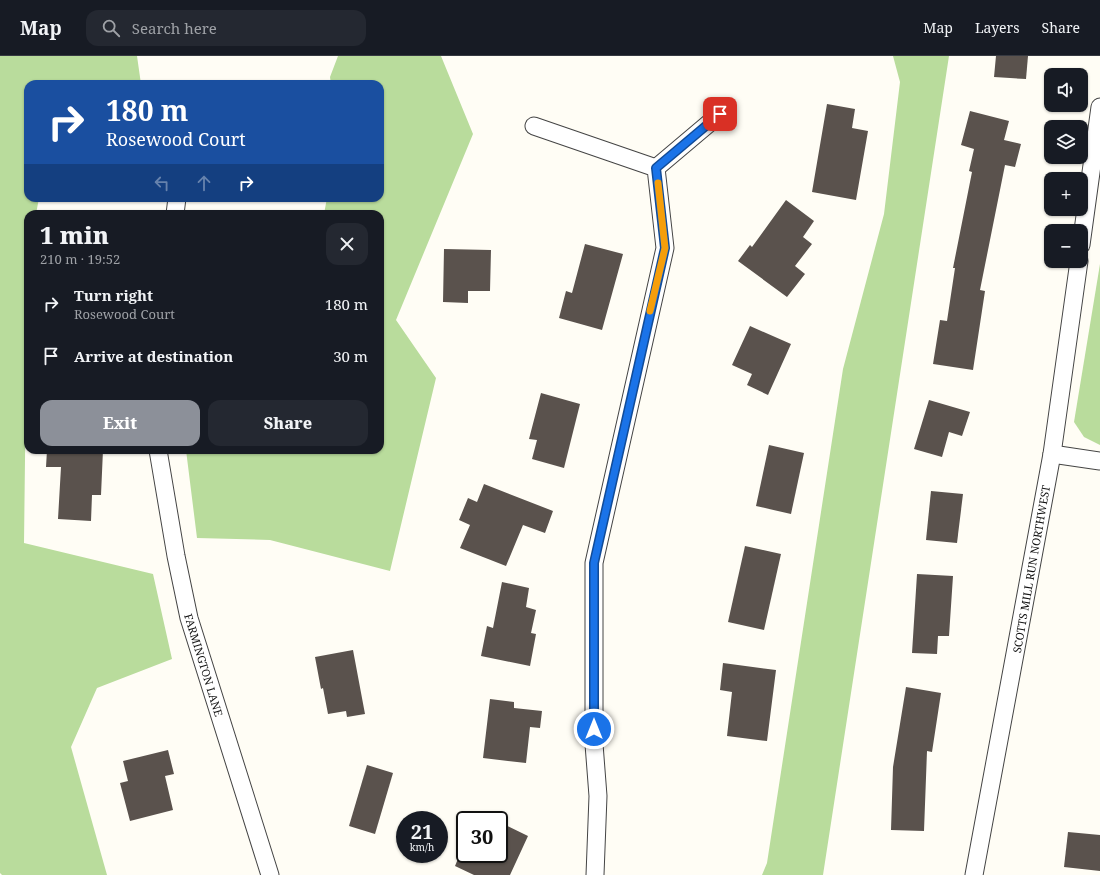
<!DOCTYPE html>
<html lang="en">
<head>
<meta charset="utf-8">
<style>
  :root { --surface:#171b24; --page:#242831; --text:#f1f3f6; --muted:#9ea1a6; --line:#363941; --accent:#8c9099 }
  body { margin:0; font-family:"Noto Serif",serif; background:var(--page); color:var(--text); height:100vh; display:flex; flex-direction:column; font-size:15px; white-space:nowrap }
  * { box-sizing:border-box; margin:0 }
  p { font-size:13px; color:var(--muted) }
  .icon { flex:none; width:22px; height:22px; fill:none; stroke:currentColor; stroke-width:2; stroke-linecap:round; stroke-linejoin:round }
  .map { position:relative; flex:1; overflow:hidden }
  .drawer { position:absolute; left:24px; top:154px; width:360px; height:244px; display:flex; flex-direction:column; background:var(--surface); border-radius:12px; box-shadow:0 1px 3px #0004 }
  .drawer>* { flex:none }
  .guide { position:absolute; left:24px; top:24px; width:360px; height:122px; border-radius:12px; box-shadow:0 1px 3px #0004; background:#1a4fa0; color:#fff; overflow:hidden }
  .buttons { position:absolute; left:1044px; top:12px; display:grid; gap:8px }
  .buttons a { display:grid; place-items:center; width:44px; height:44px; border-radius:8px; background:var(--surface); box-shadow:0 1px 3px #0004; font-size:20px }
  .speed { position:absolute; left:396px; top:755px; display:flex; gap:8px; font-size:20px; font-weight:700; text-align:center }
  .speed>* { display:grid; place-content:center; width:52px; height:52px; border-radius:50%; background:var(--surface); box-shadow:0 1px 3px #0004; line-height:1 }
  .speed small { font-size:10px; font-weight:400 }
  .speed .limit { border:2px solid #111; border-radius:6px; background:#fff; color:#111 }
  .pin { position:absolute; display:grid; place-items:center; width:34px; height:34px; color:#fff; margin:-17px; border-radius:8px; box-shadow:0 2px 6px #0006 }
  .me { position:absolute; width:44px; margin:-22px; rotate:0deg; stroke-linejoin:round; filter:drop-shadow(0 0 3px #0008) }
  .turn { display:flex; align-items:center; gap:14px; height:84px; padding:0 16px; font-size:18px }
  .turn .icon { width:52px; height:52px; stroke-width:2.5 }
  .turn b { display:block; font-size:28px; line-height:34px }
  .lanes { display:flex; align-items:center; height:38px; padding:0 16px; background:#0003; justify-content:center; gap:20px; direction:ltr }
  .lanes .off { opacity:.35 }
  .round { display:grid; place-items:center; flex:none; width:42px; height:42px; border-radius:12px; background:var(--page) }
  .headline { display:flex; align-items:center; justify-content:space-between; height:68px; padding:0 16px }
  h1 { font-size:24px; font-weight:800; line-height:30px }
  .button { display:flex; gap:8px; margin-top:auto; padding:8px 16px }
  .button a { flex:1; height:46px; border-radius:12px; background:var(--accent); color:#fff; font-size:16px; font-weight:800; line-height:46px; text-align:center }
  .button a+a { background:var(--page); color:var(--text) }
  ul { padding:0; list-style:none }
  li { display:flex; align-items:center; gap:12px; height:52px; padding:0 16px }
  li div { flex:1 }
  li b { display:block; font-size:15px }
  li em { font-style:normal }
  header { display:flex; align-items:center; gap:24px; box-sizing:border-box; height:56px; padding:0 20px; background:var(--surface); border-bottom:1px solid var(--line) }
  header strong { font-size:19px }
  nav { display:flex; gap:22px; margin-inline-start:auto; font-size:14px }
  .search { width:280px; height:36px; background:var(--page); display:flex; align-items:center; gap:10px; box-sizing:border-box; padding:0 14px; border-radius:12px; color:var(--muted); font-size:15px }
  .map>svg:first-child { display:block }
  .forest { fill:#b9dc9c }
  .building { fill:#5a524d }
  .lines { fill:none; stroke-linecap:round; stroke-linejoin:round }
  .minor-casing { stroke:#444; stroke-width:19 }
  .minor { stroke:#fff; stroke-width:17 }
  .route-casing { stroke:#114b97; stroke-width:10 }
  .route { stroke:#1a73e8; stroke-width:7 }
  .slow { stroke:#f59e0b; stroke-width:7 }
  .labels { text-anchor:middle; dominant-baseline:central; stroke-width:4; stroke-linejoin:round; paint-order:stroke }
  .street-label { font-size:11px; fill:#111; stroke:#fff }
</style>
</head>
<body>
<header>
<strong>Map</strong>
<div class="search"><svg class="icon" aria-label="search" viewBox="0 0 24 24"><circle cx="10" cy="10" r="6"/><path d="M15 15l6 6"/></svg>Search here</div>
<nav><a>Map</a><a>Layers</a><a>Share</a></nav>
</header>
<div class="map">
<svg width="1100" height="819" viewBox="0 0 1100 819">
  <rect width="100%" height="100%" fill="#fffdf5"/>
  <g class="forest">
    <path d="M0 0H137L141 28H28V142H39L36 158H28L24 487 153 518 172 603 97 632 71 691 107 819H2L0 817Z"/>
    <path d="M338 0H441L473 78 396 264 436 322 390 515 270 484 197 482 186 394H380V158H324L327 142H380V28H331L330 21Z"/>
    <path d="M893 0H949L823 819H762L767 807 843 313 884 158 900 26Z"/>
    <path d="M1100 208V389L1084 381 1074 366Z"/>
  </g>
  <g class="building">
    <path d="M996 0H1028L1026 23 994 21Z"/>
    <path d="M827 48 855 53 852 72 868 75 856 144 812 136Z"/>
    <path d="M970 55 1009 65 1004 84 1021 88 1015 111 1005 109 980 234 985 235 973 314 933 308 940 264 947 265 955 212H953L972 116 969 115 974 93 961 89Z"/>
    <path d="M786 144 814 165 803 181 812 188 795 210 805 218 787 241 738 205 750 189 752 191Z"/>
    <path d="M585 188 623 198 602 274 559 262 566 235 572 237Z"/>
    <path d="M444 193 491 194 490 235H468V247L443 246Z"/>
    <path d="M750 270 791 288 768 339 747 329 752 318 732 309Z"/>
    <path d="M541 337 580 348 564 412 532 403 537 384 529 383Z"/>
    <path d="M929 344 970 356 962 380 949 376 942 401 914 393Z"/>
    <path d="M769 389 804 397 791 458 756 450Z"/>
    <path d="M47 394H103L101 439H92L91 465 58 463 61 411H46Z"/>
    <path d="M484 428 553 455 545 477 523 469 506 510 460 492 470 469 459 464 468 442 477 446Z"/>
    <path d="M931 435 963 438 957 487 926 484Z"/>
    <path d="M745 490 781 498 764 574 728 566Z"/>
    <path d="M917 518 953 520 949 580H938L937 598 912 597Z"/>
    <path d="M502 526 529 532 526 551 536 554 531 577 536 578 530 610 481 600 487 570 493 572Z"/>
    <path d="M353 594 365 658 347 661 346 655 328 658 323 632 321 633 315 601Z"/>
    <path d="M723 607 776 614 767 685 727 680 732 636 720 634Z"/>
    <path d="M906 631 941 637 932 696 927 695 924 775 891 774 893 711Z"/>
    <path d="M490 643 514 646V652L542 655 540 672 530 671 526 707 483 702Z"/>
    <path d="M168 694 174 718 165 720 173 754 130 765 120 727 128 725 123 705Z"/>
    <path d="M367 709 393 717 375 778 349 770Z"/>
    <path d="M499 766 528 780 510 819H474L455 810 460 798H499Z"/>
    <path d="M1068 776 1100 779V815L1064 811Z"/>
  </g>
  <g class="lines">
    <defs>
      <g id="minor">
        <path d="M534 70 656 112 665 192 594 507V688L598 740 595 819"/>
        <path d="M656 112 720 58"/>
        <path d="M175 158 177 142"/>
        <path d="M1081 189 1100 51"/>
        <path d="M158 394 176 500 189 562 270 819"/>
        <path d="M1052 398 1100 405"/>
        <path d="M974 819 1052 398 1079 205"/>
      </g>
    </defs>
    <use href="#minor" class="minor-casing"/>
    <use href="#minor" class="minor"/>
  </g>
  <g class="lines">
    <defs>
      <path id="route" d="M594 673V507L665 192 656 112 720 58"/>
    </defs>
    <use href="#route" class="route-casing"/>
    <use href="#route" class="route"/>
    <path class="slow" d="M650 255 665 192 658 127"/>
  </g>
  <g class="labels">
    <g class="street-label">
      <text transform="translate(1031 513) rotate(-80)">SCOTTS MILL RUN NORTHWEST</text>
      <text transform="translate(204 609) rotate(73)">FARMINGTON LANE</text>
    </g>
  </g>
</svg>
<div class="buttons">
<a><svg class="icon" aria-label="sound" viewBox="0 0 24 24"><path d="M4 9h4l5-4v14l-5-4H4zM17 9q2 3 0 6"/></svg></a>
<a><svg class="icon" aria-label="layers" viewBox="0 0 24 24"><path d="M12 4l9 5-9 5-9-5zM3 14l9 5 9-5"/></svg></a>
<a>+</a>
<a>−</a>
</div>
<div class="speed"><div>21<small>km/h</small></div><div class="limit">30</div></div>
<div class="pin" style="left:720px;top:58px;background:#d93025"><svg class="icon" aria-label="arrive" viewBox="0 0 24 24"><path d="M6 21V4h12l-3 4 3 4H6"/></svg></div>
<svg class="me" style="left:594px;top:673px" viewBox="-20 -20 40 40"><circle r="17" fill="#1a73e8" stroke="#fff" stroke-width="3"/><path d="M0-11L8 9 0 5-8 9z" fill="#fff"/></svg>
<div class="guide">
<div class="turn"><svg class="icon" aria-label="right" viewBox="0 0 24 24"><path d="M7 20v-9h11M14 6l5 5-5 5"/></svg><div><b>180 m</b>Rosewood Court</div></div>
<div class="lanes"><svg class="icon off" aria-label="left" viewBox="0 0 24 24"><path d="M17 20v-9H6M10 6l-5 5 5 5"/></svg><svg class="icon off" aria-label="ahead" viewBox="0 0 24 24"><path d="M12 20V5M6 11l6-6 6 6"/></svg><svg class="icon" aria-label="right" viewBox="0 0 24 24"><path d="M7 20v-9h11M14 6l5 5-5 5"/></svg></div>
</div>
<section class="drawer">
<div class="headline"><div><h1>1 min</h1><p>210 m · 19:52</p></div><a class="round"><svg class="icon" aria-label="close" viewBox="0 0 24 24"><path d="M6 6l12 12M18 6L6 18"/></svg></a></div>
<ul>
<li><svg class="icon" aria-label="right" viewBox="0 0 24 24"><path d="M7 20v-9h11M14 6l5 5-5 5"/></svg><div><b>Turn right</b><p>Rosewood Court</p></div><em>180 m</em></li>
<li><svg class="icon" aria-label="arrive" viewBox="0 0 24 24"><path d="M6 21V4h12l-3 4 3 4H6"/></svg><div><b>Arrive at destination</b></div><em>30 m</em></li>
</ul>
<div class="button"><a>Exit</a><a>Share</a></div>
</section>
</div>
</body>
</html>
